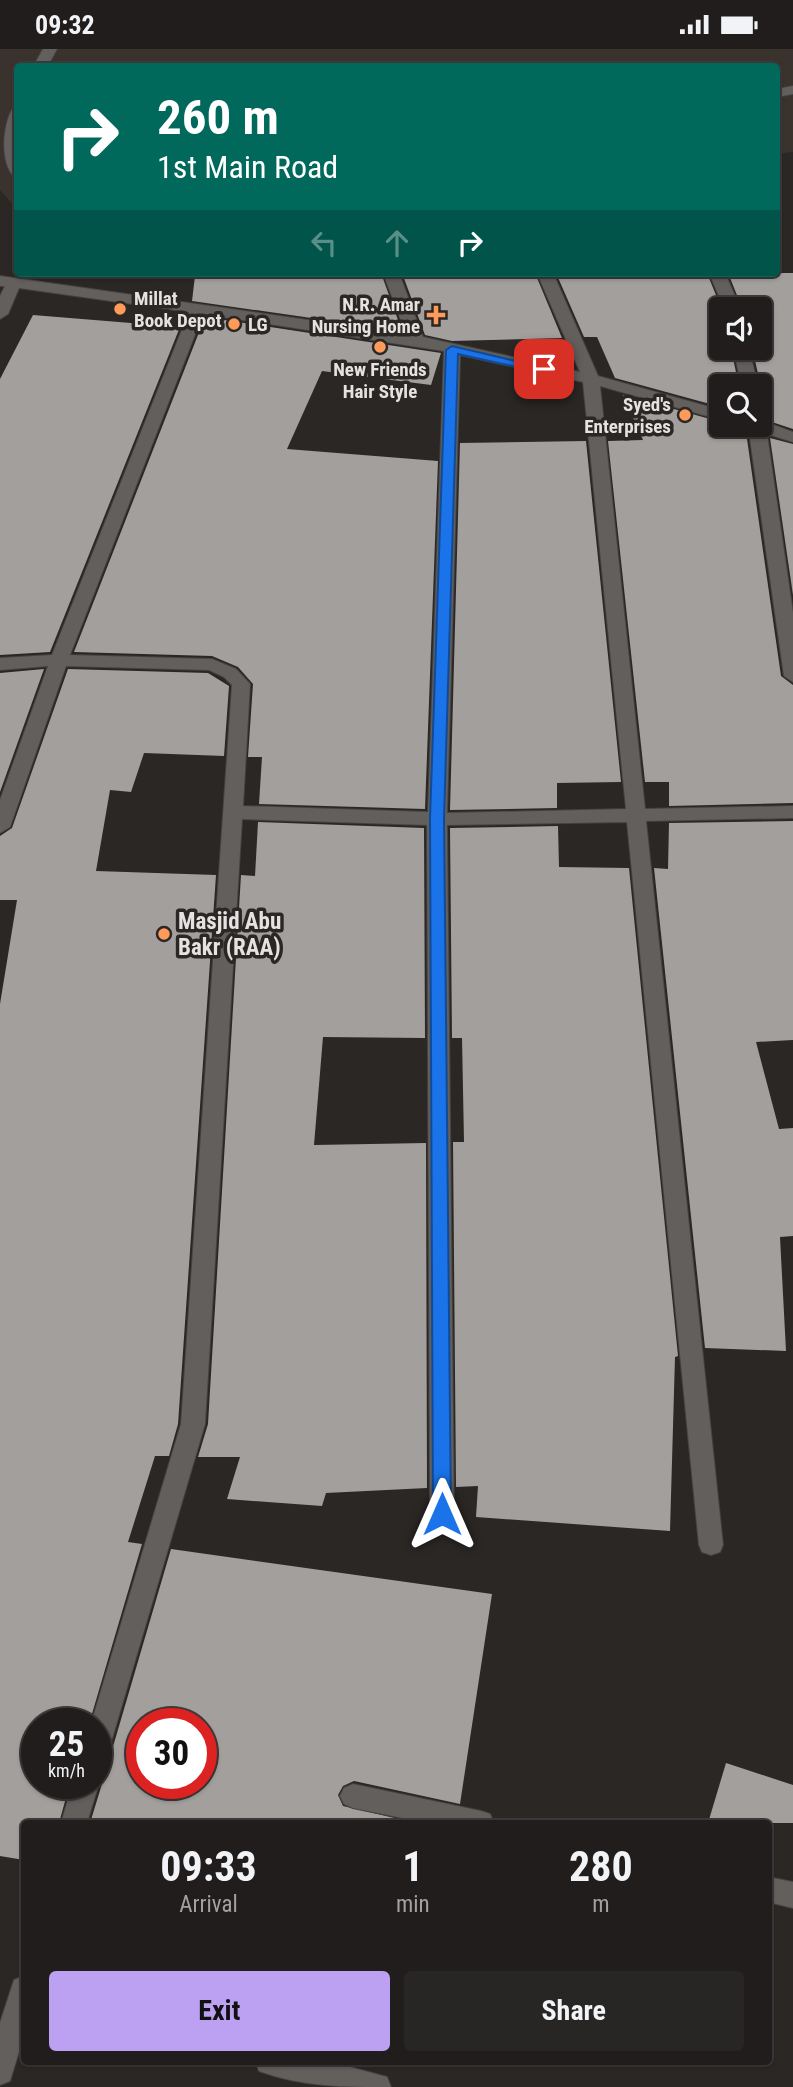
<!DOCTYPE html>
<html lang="en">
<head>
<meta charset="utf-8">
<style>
  :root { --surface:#201d1c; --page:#282625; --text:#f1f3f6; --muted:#a2a2a3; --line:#3d3b3b; --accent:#bca0f2 }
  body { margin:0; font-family:"Roboto Condensed",sans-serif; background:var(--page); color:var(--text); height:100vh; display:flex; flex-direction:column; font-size:26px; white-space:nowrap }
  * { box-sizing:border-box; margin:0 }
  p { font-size:23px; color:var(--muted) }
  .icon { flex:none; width:38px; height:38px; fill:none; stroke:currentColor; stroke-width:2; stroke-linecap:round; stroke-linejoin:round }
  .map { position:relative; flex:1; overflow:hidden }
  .side { position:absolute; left:21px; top:1771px; width:751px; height:245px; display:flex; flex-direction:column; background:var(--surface); border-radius:7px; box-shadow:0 2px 5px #0004,0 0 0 2px var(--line) }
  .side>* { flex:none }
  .banner { position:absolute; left:14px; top:14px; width:766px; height:214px; border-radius:7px; box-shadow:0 2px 5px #0004,0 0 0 2px var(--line); background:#00695c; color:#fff; overflow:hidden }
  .controls { position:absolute; left:709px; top:248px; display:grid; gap:14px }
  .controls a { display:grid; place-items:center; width:63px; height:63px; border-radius:7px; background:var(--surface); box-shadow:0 2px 5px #0004,0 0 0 2px var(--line); font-size:35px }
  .speed { position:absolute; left:21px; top:1659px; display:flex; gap:14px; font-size:35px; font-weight:700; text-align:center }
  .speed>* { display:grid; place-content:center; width:91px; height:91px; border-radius:50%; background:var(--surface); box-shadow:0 2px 5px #0004,0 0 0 2px var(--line); line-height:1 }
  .speed small { font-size:18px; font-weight:400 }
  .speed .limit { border:10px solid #d22; background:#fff; color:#111 }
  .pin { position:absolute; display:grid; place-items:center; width:60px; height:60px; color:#fff; margin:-30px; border-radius:14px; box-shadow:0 4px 10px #0006 }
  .me { position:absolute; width:77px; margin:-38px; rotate:0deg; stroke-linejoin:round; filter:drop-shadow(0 0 5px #0008) }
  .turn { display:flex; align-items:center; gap:24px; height:147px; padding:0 28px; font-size:32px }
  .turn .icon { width:91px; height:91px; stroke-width:2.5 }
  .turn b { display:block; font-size:49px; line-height:60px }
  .lanes { display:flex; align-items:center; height:66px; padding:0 28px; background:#0003; justify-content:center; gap:35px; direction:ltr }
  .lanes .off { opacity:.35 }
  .eta { display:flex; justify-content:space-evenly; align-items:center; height:119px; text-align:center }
  .eta b { font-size:42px; font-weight:700; line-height:49px }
  .cta { display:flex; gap:14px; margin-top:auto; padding:14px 28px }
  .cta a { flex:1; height:80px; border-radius:7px; background:var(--accent); color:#111; font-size:28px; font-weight:700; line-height:80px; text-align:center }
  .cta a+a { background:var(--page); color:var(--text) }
  .status { display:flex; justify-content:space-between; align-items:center; height:49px; padding:0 35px; background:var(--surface); direction:ltr }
  .status svg { height:19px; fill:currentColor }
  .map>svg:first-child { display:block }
  .built { fill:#3a322d }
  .building { fill:#a29f9c; fill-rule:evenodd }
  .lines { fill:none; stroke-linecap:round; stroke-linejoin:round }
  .minor-casing { stroke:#454341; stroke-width:2 }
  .minor { fill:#625f5d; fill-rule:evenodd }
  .route { fill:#1a73e8; stroke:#114b97; stroke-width:2 }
  .poi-dot { fill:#ff9b5a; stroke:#2a2725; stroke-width:2.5 }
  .labels { text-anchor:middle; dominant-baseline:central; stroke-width:7; stroke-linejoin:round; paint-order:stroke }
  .far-poi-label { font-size:19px; font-weight:bold; fill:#e5e3e2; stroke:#2a2725; text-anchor:start }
  .poi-label { font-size:23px; font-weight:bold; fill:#e5e3e2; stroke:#2a2725; text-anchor:start }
</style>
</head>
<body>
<div class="status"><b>09:32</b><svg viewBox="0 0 49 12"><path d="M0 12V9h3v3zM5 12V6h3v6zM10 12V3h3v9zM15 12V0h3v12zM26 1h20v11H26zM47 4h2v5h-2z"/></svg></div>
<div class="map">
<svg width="793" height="2038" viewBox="0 0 793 2038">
  <rect width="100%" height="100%" fill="#2a2725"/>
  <path class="built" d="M0 0H793V103L777 105V18H18L17 160 0 141Z"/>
  <g class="building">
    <path d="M220 224H381L402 282 192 252 195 227Z"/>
    <path d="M402 224H535L562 289 452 292 425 286Z"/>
    <path d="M556 224H707L722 261 721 299H731L739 338H721V358L615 329 597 288H584Z"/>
    <path d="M728 224H793V380L760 369 761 337 752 299H760V261H743Z"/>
    <path d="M33 266 180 278 50 603 0 606V330Z"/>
    <path d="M205 268 441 304 431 336 322 322 287 400 438 412 425 760 259 755 262 708H248L253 635 238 618 212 607 74 603Z"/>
    <path d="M623 346 721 373V376H745L781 627 793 636V754L669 757V733H645L608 392 643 391Z"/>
    <path d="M770 389 793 395V546Z"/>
    <path d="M586 392 621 733 557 734V759L450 761 460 394Z"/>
    <path d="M44 620 0 743V624Z"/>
    <path d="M68 620 208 624 229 637 224 707 144 704 131 743 110 741 96 822 216 826 178 1375 169 1407H155L128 1493 142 1495 89 1675H37V1734H70L59 1774H24V1811L0 1807V955L17 851H0V787L12 779Z"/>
    <path d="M793 772V991L756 993 779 1080 793 1079V1187L780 1188 786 1302 705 1299 654 819 668 820 669 774Z"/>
    <path d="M258 773 424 779 425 989 323 988 314 1096 426 1094 427 1439 326 1444 322 1457 227 1450 240 1408H198L208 1375 241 826 255 827Z"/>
    <path d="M558 777 559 818 629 819 678 1307 675 1308 670 1482 476 1468 478 1437 456 1438 453 1093H464L462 989H452L450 779Z"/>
    <path d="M171 1500 492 1545 460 1755 354 1732 343 1737 338 1746 343 1757 416 1774H90L102 1735 96 1726V1713L106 1710 112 1701ZM142 1675H201V1734H142Z"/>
    <path d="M726 1714 793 1736V1774H708Z"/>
  </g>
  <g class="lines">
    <defs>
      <g id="minor">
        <path d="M43 0H57L47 18H33Z"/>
        <path d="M793 37V45L777 48V40Z"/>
        <path d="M18 58 13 95 18 131C0 120 1 78 13 59Z"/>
        <path d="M383 224H399L423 288 580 323 537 224H553L598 327 721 361V371L600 337 645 760 793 757V769L646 772 723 1496 720 1503 711 1506 702 1503 699 1496 627 773 447 776 454 1465 451 1472 442 1475 433 1472 430 1465 427 776 242 770 205 1375 109 1700 105 1708 96 1711V1675H91L181 1375 232 636 224 628 209 621 66 617 10 778 0 784V751L48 617 0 621V609L52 606 189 263 19 239 8 265 0 270V247L5 237H0V227L406 285ZM203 265 444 302 428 763 243 757 250 635 236 620 212 610 70 606ZM460 306 583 333 626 760 447 764Z"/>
        <path d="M709 224H725L741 261H725Z"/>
        <path d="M733 299H749L758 338H742Z"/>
        <path d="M760 371 793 383V393L767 385 793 564V633L784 627 748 376H760Z"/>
        <path d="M96 1728 99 1734 87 1774H61L73 1734H96Z"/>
        <path d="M353 1735 481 1762 490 1765 494 1774H427L353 1759 344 1755 340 1747 344 1739Z"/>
        <path d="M768 1828 793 1833V1859L768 1853Z"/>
        <path d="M24 1927V1986L10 2032 0 2036V1974L14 1931Z"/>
        <path d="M255 2012H328L387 2028 391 2038C346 2038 302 2038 259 2022Z"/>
      </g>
    </defs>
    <use href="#minor" class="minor-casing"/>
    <use href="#minor" class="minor"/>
  </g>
  <path class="route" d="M452 297 550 320 544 324 458 305 444 770 451 1465 442 1473 433 1465 430 770 446 301Z"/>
  <g class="poi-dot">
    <circle cx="120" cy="260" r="7"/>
    <path d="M432.5 255.5h7v7h7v7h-7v7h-7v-7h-7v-7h7z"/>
    <circle cx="234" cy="275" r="7"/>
    <circle cx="380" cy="298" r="7"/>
    <circle cx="685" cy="366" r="7"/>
    <circle cx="164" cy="885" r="7"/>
  </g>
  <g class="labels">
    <g class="far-poi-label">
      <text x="134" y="249">Millat<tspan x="134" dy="22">Book Depot</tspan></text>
      <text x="420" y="255" text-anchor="end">N.R. Amar<tspan x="420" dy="22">Nursing Home</tspan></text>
      <text x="248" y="275">LG</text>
      <text x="380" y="320" text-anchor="middle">New Friends<tspan x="380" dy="22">Hair Style</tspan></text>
      <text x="671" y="355" text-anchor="end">Syed's<tspan x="671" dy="22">Enterprises</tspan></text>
    </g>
    <g class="poi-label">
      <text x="178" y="872">Masjid Abu<tspan x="178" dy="26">Bakr (RAA)</tspan></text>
    </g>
  </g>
</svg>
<div class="controls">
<a><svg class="icon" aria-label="sound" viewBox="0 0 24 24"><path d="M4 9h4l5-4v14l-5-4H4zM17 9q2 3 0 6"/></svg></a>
<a><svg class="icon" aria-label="search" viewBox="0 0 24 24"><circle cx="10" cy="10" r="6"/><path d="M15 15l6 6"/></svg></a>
</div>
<div class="speed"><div>25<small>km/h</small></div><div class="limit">30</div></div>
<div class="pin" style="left:544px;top:320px;background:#d93025"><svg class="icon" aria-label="arrive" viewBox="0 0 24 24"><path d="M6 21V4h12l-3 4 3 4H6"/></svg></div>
<svg class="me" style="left:442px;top:1465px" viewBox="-20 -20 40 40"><path d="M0-17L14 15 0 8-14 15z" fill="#1a73e8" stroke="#fff" stroke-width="4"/></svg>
<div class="banner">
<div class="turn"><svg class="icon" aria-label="right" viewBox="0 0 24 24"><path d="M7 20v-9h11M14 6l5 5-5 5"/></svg><div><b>260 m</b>1st Main Road</div></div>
<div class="lanes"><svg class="icon off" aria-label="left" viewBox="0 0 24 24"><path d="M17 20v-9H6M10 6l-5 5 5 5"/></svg><svg class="icon off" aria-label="ahead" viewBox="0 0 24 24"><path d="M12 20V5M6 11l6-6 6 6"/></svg><svg class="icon" aria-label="right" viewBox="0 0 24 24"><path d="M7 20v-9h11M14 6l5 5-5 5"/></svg></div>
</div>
<section class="side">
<div class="eta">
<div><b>09:33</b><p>Arrival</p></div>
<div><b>1</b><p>min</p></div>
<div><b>280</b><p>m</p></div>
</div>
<div class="cta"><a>Exit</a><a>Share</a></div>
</section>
</div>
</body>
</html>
